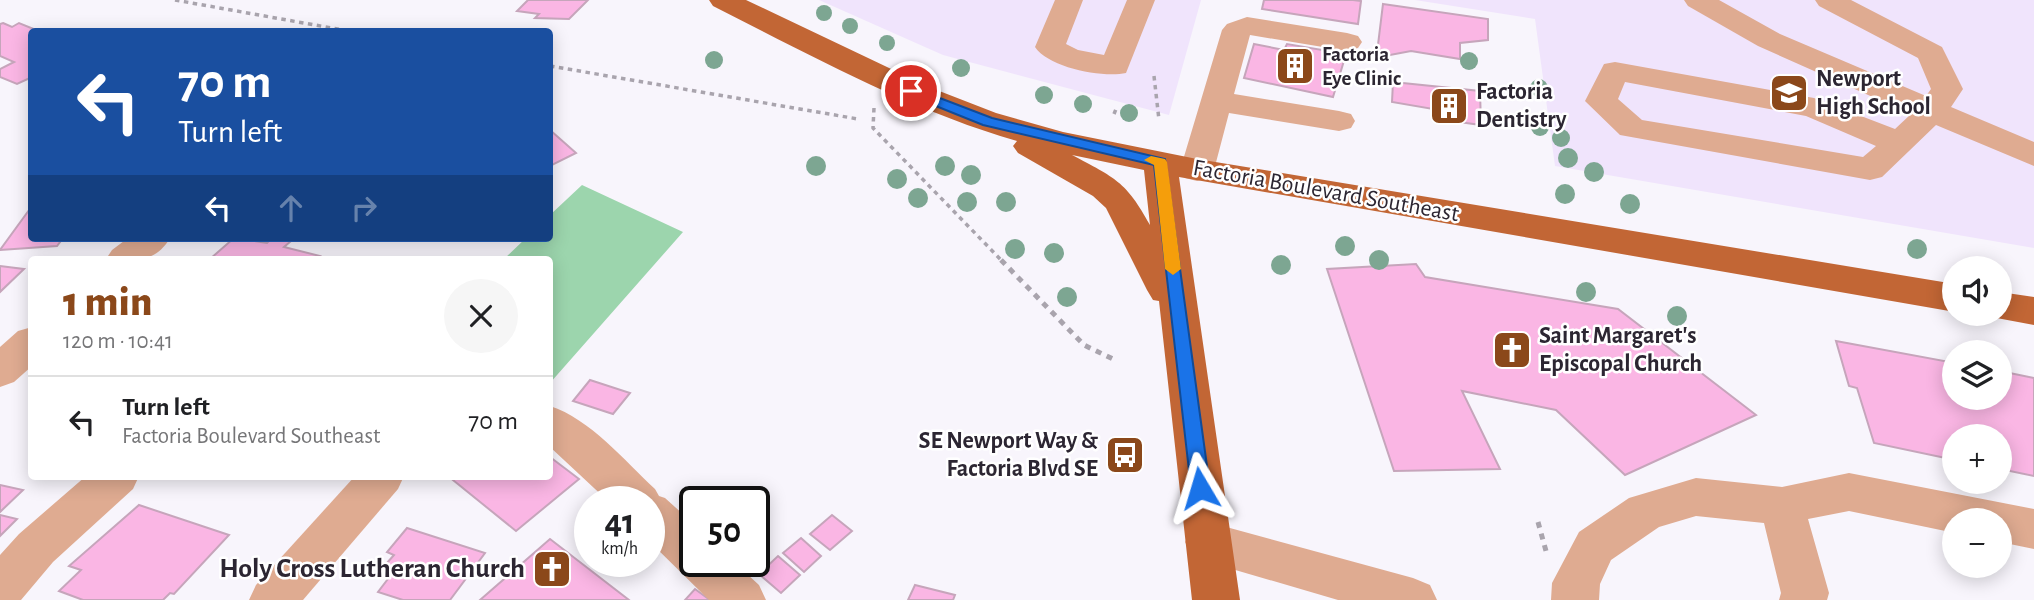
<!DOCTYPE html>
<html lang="en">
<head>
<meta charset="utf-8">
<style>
  :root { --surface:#fff; --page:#f6f6f6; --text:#202124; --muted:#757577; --line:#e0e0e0; --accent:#8b481a }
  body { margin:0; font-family:"Alegreya Sans",sans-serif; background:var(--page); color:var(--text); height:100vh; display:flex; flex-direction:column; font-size:26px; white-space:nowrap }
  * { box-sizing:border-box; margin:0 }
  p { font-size:23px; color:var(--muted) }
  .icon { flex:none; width:38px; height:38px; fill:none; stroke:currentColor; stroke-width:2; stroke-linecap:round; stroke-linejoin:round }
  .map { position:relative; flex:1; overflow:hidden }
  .drawer { position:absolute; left:28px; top:256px; width:525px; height:224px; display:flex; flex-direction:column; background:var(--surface); border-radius:7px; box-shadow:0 4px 18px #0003 }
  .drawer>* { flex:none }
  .guide { position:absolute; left:28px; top:28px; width:525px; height:214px; border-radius:7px; box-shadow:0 4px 18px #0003; background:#1a4fa0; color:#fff; overflow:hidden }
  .buttons { position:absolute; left:1942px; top:256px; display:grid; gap:14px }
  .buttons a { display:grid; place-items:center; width:70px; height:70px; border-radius:50%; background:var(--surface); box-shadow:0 4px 18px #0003; font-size:35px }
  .speed { position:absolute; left:574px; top:486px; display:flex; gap:14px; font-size:35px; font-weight:700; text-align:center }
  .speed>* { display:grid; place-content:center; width:91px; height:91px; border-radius:50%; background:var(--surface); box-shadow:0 4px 18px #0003; line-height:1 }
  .speed small { font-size:18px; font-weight:400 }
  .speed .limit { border:4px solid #111; border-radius:10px; background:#fff; color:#111 }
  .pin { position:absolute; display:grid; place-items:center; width:60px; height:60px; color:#fff; margin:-30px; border:4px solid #fff; border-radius:50%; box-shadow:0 2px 7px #0007 }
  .me { position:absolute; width:77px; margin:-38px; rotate:353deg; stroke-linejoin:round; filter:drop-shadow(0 0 5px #0008) }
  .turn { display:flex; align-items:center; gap:24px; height:147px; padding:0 35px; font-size:32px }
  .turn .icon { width:91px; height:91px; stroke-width:2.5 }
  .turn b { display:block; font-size:49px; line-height:60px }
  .lanes { display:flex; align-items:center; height:66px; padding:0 35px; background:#0003; justify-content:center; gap:35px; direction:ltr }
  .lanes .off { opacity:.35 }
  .round { display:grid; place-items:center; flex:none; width:74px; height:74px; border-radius:37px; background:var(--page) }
  .headline { display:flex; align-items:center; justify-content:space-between; height:119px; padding:0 35px }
  h1 { font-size:42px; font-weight:800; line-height:52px; color:var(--accent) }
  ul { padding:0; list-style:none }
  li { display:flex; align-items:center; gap:21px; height:91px; padding:0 35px; border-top:2px solid var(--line) }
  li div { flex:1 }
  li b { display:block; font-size:26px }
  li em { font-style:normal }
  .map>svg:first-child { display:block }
  .built { fill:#f0e4fc }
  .green { fill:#9cd5ad }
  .building { fill:#fab6e4; stroke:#c6a5bb; stroke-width:2 }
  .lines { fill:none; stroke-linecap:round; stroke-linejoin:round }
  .path-far1 { stroke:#a9a4ad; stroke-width:3.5; stroke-dasharray:4.5 4.5; stroke-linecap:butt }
  .path { stroke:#a9a4ad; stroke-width:5; stroke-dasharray:6 6; stroke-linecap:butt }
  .minor { fill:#dfab91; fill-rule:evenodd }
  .major { fill:#c26635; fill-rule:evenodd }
  .tree { fill:#7da692 }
  .route { fill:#1a73e8; stroke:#114b97; stroke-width:2 }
  .slow { fill:#f59e0b }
  .labels { text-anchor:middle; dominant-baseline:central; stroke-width:5; stroke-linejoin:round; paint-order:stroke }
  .far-poi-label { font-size:21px; font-weight:bold; fill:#2c2632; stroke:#fff; text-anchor:start }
  .poi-label { font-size:24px; font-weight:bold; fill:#2c2632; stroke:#fff; text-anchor:start }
  .street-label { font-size:24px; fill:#2c2632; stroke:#fff }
  .near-poi-label { font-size:28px; font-weight:bold; fill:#2c2632; stroke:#fff; text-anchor:end }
</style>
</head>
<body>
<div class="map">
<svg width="2034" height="600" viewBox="0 0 2034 600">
  <rect width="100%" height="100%" fill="#f8f5fc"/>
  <g class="built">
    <path d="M819 0H1201L1169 115 943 55Z"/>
    <path d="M1415 0H2034V248L1555 166 1535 19Z"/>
  </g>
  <path class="green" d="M582 185 683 232 550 383V259H504L526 238H550V215Z"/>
  <g class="building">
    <path d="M528 0H588L569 19 535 18 539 14 517 11Z"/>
    <path d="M1264 0H1353L1361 1 1358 24 1262 9Z"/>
    <path d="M1383 4 1488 19V40L1460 43V59L1411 51 1390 55 1377 53Z"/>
    <path d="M3 23 12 27 19 23 41 32H32V77L17 84 0 77V69L14 62 0 56V24Z"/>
    <path d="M1254 44 1284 50 1287 44 1346 54 1333 97 1244 78Z"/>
    <path d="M1393 82 1480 91 1481 125 1444 120 1445 111 1392 102Z"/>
    <path d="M550 130 576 153 550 166Z"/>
    <path d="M32 206V238H63L57 246 0 250Z"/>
    <path d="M234 238 267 243 272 238H280L291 241 284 247 320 256 317 259H210Z"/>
    <path d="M1416 264 1425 277 1618 309 1756 415 1625 475 1556 410 1462 391 1500 469 1394 471 1327 269Z"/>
    <path d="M0 266 24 269 0 292Z"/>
    <path d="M1836 341 1955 363V397H2000V371L2034 378V476L2000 469V436H1955V460L1874 443 1857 388 1849 386Z"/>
    <path d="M590 380 630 393 613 414 573 401Z"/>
    <path d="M550 457 579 479 516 531 448 476H550Z"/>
    <path d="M0 485 23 490 0 512Z"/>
    <path d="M139 505 229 535 174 594 170 593 163 600H83L59 591 81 570 69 566Z"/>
    <path d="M0 515 17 519 0 536Z"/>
    <path d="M832 515 852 531 830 550 810 534Z"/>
    <path d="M407 528 485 553 450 600H403L378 592 397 567 386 564 394 555 387 552Z"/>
    <path d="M801 538 821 556 804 572 783 553Z"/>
    <path d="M550 539 629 600H480Z"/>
    <path d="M778 556 800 575 781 593 759 574Z"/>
    <path d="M915 585 955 595 953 600H908Z"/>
    <path d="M695 589 710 600H685Z"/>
  </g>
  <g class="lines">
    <g class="path-far1">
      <path d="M175 0 354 32"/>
      <path d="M550 66 858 119"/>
      <path d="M1154 76 1159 120"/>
      <path d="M874 108 873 128 1003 262"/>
      <path d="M1114 114 1116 109"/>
    </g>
    <g class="path">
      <path d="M1001 260 1084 345 1117 361"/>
      <path d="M1538 522 1546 551"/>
    </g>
    <g class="minor">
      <path d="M1055 0H1083L1066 44 1078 50 1104 55 1127 0H1155L1126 73C1103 78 1049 68 1035 47Z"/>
      <path d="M1684 0H1719L1780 34 1926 96 1931 89 1918 58 1819 6 1815 0H1851L1942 47 1963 89 1951 107 2034 142V166L1936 125 1882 177 1870 180 1620 135 1585 101 1604 64 1615 62 1814 98 1895 129 1911 114 1758 46 1688 6ZM1625 82 1806 116 1876 146 1863 157 1642 120 1618 99Z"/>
      <path d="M1247 17 1347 33 1358 36 1362 42 1358 48 1347 51 1250 35 1234 94 1339 111 1351 114 1355 121 1351 128 1339 131 1229 113 1214 170 1209 178 1197 181 1185 178 1180 170 1222 30 1227 24Z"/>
      <path d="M128 238H170C154 265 134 259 106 259L112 250Z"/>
      <path d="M32 327V366L14 382 0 387V347L18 331Z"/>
      <path d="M550 406C590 419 624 460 655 489L659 496 665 498 695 525V562H734L759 585 766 600H709L649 541V502H609L550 447Z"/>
      <path d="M1849 473 2034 509V549L2000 542V520H1955V533L1849 511 1808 519 1829 593 1827 600H1779L1781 593 1764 523 1696 516 1659 527 1611 560 1600 584 1599 600H1551L1552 583 1579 532 1629 498 1696 478 1782 487Z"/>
      <path d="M86 476H139L133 489 53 562 21 600H0V555L19 534Z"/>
      <path d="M355 476H404L398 489 303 600H249L256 585Z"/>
      <path d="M1208 522 1413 578 1430 585 1437 600H1338L1208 562 1192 556 1185 542 1192 528Z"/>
    </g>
    <g class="major">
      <path d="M709 0H746L929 87 996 113 1063 132 1197 159 1955 284V312L1179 177 1240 600H1192L1159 301 1153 300 1147 290 1106 208 1093 196 1018 153 1013 146 1017 141C910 110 812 56 713 6ZM1072 155 1144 170 1150 225C1126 181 1115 178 1072 155Z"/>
      <path d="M2000 292 2034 297V325L1986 316 1985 313H2000Z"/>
    </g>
  </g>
  <g class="tree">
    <circle cx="824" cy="13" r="8"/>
    <circle cx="850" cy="26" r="8"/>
    <circle cx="887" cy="43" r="8"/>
    <circle cx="714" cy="60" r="9"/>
    <circle cx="1469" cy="61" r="9"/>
    <circle cx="961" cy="68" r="9"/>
    <circle cx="1539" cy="88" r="9"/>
    <circle cx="1044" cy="95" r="9"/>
    <circle cx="1083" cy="104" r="9"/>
    <circle cx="1129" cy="113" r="9"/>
    <circle cx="1540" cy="127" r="9"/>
    <circle cx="1561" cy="138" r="9"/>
    <circle cx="1568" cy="158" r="10"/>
    <circle cx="816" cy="166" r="10"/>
    <circle cx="945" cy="166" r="10"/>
    <circle cx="1594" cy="172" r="10"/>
    <circle cx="971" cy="175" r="10"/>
    <circle cx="897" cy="179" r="10"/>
    <circle cx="1565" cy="194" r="10"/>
    <circle cx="918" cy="198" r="10"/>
    <circle cx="967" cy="202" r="10"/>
    <circle cx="1006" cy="202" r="10"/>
    <circle cx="1630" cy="204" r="10"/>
    <circle cx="1345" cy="246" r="10"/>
    <circle cx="1015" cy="249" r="10"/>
    <circle cx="1917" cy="249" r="10"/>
    <circle cx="1054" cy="253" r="10"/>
    <circle cx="1379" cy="260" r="10"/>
    <circle cx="1281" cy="265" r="10"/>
    <circle cx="1586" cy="292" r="10"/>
    <circle cx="1067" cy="297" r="10"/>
    <circle cx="1677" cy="316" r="10"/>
  </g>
  <path class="route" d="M911 87 992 118 1165 159 1210 488 1207 494 1200 496 1194 494 1191 488 1154 165 983 125 906 94V88Z"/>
  <path class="slow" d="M1151 156 1165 159 1167 162 1181 269 1173 275 1165 269 1154 165 1144 160Z"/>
  <defs>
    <symbol id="building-square" viewBox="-11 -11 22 22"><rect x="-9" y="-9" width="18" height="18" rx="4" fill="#8b481a" stroke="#fff"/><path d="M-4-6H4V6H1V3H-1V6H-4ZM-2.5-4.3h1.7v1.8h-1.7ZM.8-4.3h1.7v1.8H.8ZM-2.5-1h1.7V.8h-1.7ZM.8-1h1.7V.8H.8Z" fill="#fff"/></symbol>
    <symbol id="school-square" viewBox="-11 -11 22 22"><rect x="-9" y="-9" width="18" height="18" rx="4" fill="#8b481a" stroke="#fff"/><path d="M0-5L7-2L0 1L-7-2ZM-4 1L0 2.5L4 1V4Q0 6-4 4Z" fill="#fff"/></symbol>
    <symbol id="church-square" viewBox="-11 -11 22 22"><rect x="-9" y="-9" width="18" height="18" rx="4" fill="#8b481a" stroke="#fff"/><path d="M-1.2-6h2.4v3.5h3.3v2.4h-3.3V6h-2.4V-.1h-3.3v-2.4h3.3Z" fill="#fff"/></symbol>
    <symbol id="bus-square" viewBox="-11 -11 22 22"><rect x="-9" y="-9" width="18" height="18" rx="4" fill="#8b481a" stroke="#fff"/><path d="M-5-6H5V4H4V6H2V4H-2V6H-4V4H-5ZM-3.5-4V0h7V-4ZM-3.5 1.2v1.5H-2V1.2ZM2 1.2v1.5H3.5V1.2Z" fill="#fff"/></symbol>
  </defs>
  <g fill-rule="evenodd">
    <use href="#building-square" x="1273" y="44" width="44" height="44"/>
    <use href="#school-square" x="1767" y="71" width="44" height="44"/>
    <use href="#building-square" x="1427" y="84" width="44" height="44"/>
    <use href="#church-square" x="1490" y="328" width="44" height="44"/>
    <use href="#bus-square" x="1103" y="433" width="44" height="44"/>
    <use href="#church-square" x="530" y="547" width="44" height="44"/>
  </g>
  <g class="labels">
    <g class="far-poi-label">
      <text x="1322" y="54">Factoria<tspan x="1322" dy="24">Eye Clinic</tspan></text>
    </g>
    <g class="poi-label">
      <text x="1816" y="79">Newport<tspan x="1816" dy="28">High School</tspan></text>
      <text x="1476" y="92">Factoria<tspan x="1476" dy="28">Dentistry</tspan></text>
      <text x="1539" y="336">Saint Margaret's<tspan x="1539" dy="28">Episcopal Church</tspan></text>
      <text x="1098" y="441" text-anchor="end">SE Newport Way &amp;<tspan x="1098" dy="28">Factoria Blvd SE</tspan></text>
    </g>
    <g class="street-label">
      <text transform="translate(1326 191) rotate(10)">Factoria Boulevard Southeast</text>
    </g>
    <g class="near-poi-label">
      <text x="525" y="569">Holy Cross Lutheran Church</text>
    </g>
  </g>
</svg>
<div class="buttons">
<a><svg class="icon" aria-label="sound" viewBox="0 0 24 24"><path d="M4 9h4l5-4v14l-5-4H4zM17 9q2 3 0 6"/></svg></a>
<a><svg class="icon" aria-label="layers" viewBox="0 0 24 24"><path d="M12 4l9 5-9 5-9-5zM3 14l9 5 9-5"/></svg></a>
<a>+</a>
<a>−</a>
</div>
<div class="speed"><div>41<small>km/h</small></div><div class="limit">50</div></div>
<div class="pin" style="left:911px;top:91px;background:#d93025"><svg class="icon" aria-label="arrive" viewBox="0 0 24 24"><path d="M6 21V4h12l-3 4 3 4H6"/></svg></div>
<svg class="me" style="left:1200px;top:488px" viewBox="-20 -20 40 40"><path d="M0-17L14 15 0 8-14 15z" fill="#1a73e8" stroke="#fff" stroke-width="4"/></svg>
<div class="guide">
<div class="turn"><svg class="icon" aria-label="left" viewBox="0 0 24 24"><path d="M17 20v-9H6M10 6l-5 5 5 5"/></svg><div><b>70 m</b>Turn left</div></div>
<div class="lanes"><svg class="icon" aria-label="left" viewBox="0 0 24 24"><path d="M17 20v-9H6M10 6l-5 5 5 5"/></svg><svg class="icon off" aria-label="ahead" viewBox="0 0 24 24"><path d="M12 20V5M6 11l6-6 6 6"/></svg><svg class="icon off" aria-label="right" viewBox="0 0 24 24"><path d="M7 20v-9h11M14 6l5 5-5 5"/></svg></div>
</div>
<section class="drawer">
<div class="headline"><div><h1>1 min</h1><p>120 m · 10:41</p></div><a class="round"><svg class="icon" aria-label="close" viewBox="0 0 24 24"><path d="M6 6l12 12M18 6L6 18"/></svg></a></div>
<ul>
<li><svg class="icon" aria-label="left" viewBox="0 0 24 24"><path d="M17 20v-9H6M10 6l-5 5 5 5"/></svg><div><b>Turn left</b><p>Factoria Boulevard Southeast</p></div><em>70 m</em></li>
</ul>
</section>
</div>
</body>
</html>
